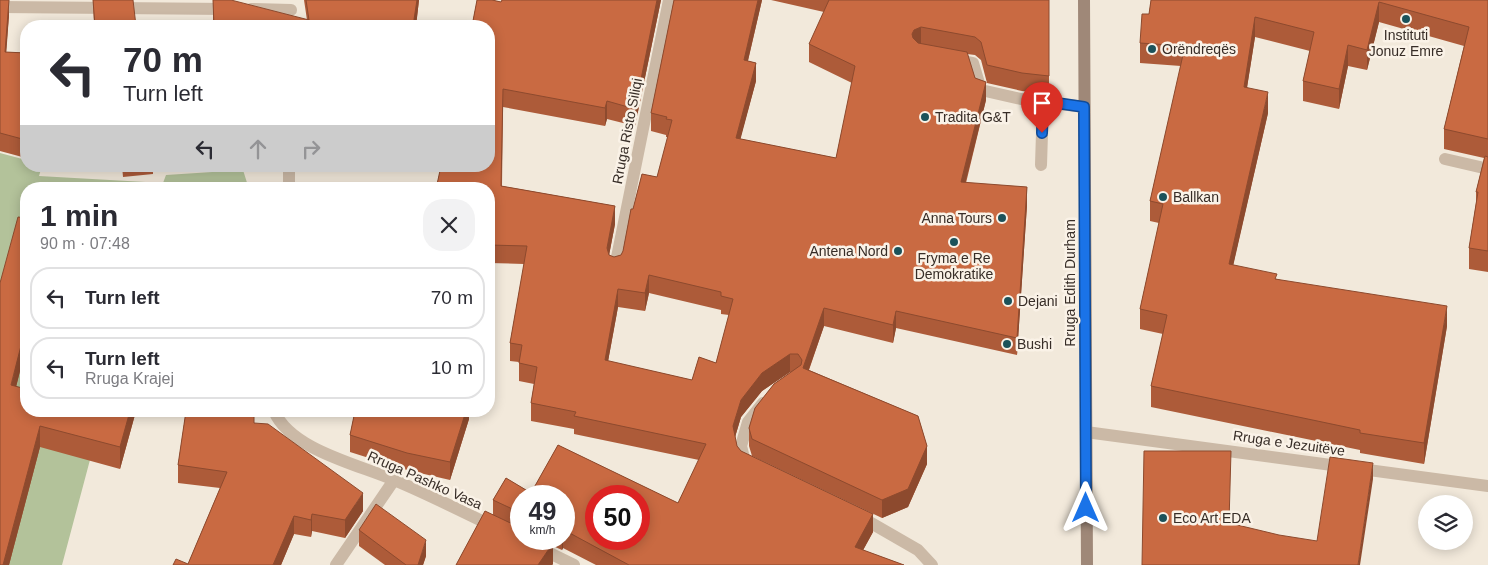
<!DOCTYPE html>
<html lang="en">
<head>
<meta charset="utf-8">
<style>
  :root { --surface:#fff; --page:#f2f2f3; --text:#2b2b33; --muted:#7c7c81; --line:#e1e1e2 }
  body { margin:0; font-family:Arial,sans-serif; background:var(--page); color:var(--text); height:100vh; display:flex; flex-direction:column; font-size:19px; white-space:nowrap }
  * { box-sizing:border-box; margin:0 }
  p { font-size:16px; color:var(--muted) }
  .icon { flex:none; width:28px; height:28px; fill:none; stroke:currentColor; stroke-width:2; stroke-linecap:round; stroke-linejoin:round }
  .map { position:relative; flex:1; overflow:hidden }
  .panel { position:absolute; left:20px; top:182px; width:475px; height:235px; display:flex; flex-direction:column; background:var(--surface); border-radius:20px; box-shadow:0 2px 12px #0003 }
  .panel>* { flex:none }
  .top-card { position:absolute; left:20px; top:20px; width:475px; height:152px; border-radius:20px; box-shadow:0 2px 12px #0003; background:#fff; color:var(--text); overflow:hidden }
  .buttons { position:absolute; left:1418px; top:495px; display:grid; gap:10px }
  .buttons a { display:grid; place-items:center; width:55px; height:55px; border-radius:50%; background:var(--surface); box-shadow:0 2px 12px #0003; font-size:25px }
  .speed { position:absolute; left:510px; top:485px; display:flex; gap:10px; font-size:25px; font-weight:700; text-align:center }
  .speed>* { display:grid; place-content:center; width:65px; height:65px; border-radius:50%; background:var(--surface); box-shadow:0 2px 12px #0003; line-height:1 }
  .speed small { font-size:12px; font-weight:400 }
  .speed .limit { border:8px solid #d22; background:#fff; color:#111 }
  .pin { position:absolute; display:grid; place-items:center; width:42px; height:42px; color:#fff; margin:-51px -21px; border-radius:50% 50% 50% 0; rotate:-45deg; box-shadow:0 0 5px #0007 }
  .pin .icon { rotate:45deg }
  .me { position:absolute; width:55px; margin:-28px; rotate:0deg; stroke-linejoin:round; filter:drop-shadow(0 0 4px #0008) }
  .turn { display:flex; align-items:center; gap:18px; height:105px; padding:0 20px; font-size:22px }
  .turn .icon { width:65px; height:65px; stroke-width:2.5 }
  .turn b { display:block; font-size:35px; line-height:42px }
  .lanes { display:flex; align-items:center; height:48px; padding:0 20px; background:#0003; justify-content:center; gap:25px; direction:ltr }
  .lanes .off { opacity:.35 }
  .round { display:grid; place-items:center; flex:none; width:52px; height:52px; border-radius:20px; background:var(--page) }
  .summary { display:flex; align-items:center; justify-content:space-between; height:85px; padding:0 20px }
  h1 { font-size:30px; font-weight:800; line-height:38px }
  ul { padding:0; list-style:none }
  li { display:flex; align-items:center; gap:15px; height:62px; margin:0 10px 8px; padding:0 10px; border:2px solid var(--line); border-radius:20px }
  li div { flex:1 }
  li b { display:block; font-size:19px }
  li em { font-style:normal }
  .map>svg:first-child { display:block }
  .green { fill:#b3c29a }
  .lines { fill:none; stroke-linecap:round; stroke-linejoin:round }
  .service { stroke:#cbb9a6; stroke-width:12 }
  .minor { stroke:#cbb9a6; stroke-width:12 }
  .secondary { stroke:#9f8878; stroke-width:12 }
  .wall { fill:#ad5b39; fill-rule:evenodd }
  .shaded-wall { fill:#8d4a2e }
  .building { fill:#c96a42; stroke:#8d4a2e; fill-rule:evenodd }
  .route-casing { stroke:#114b97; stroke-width:12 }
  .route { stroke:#1a73e8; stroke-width:9 }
  .poi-dot { fill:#1c525a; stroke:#faf2e7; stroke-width:2 }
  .labels { text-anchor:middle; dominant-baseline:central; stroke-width:5; stroke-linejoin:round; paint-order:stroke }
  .poi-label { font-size:14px; fill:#372d27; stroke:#faf2e7; text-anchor:start }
  .street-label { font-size:14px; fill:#372d27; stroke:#faf2e7 }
</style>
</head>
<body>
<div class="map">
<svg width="1488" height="565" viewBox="0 0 1488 565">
  <rect width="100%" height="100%" fill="#f2e9db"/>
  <g class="green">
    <path d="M0 153 26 160V166H42L39 176 163 183 166 175 243 170 249 189H26V240L0 306Z"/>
    <path d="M0 311 26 327V411H103L62 565H0Z"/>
  </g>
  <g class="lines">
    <path class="service" d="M954 59 973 63 981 90 1021 99 1084 107"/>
    <g class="minor">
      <path d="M0 7 228 9"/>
      <path d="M251 9 291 10"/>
      <path d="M1445 159 1488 169"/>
      <path d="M1041 165 1043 101"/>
      <path d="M289 189V166"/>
      <path d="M615 267 669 0"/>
      <path d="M274 411C291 450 357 464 394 480 428 494 461 511 494 527"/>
      <path d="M1086 432 1488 486"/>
      <path d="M748 464 745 462 741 446 748 422 763 403"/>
      <path d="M859 516 918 550 932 565"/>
      <path d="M539 548 574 565"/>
      <path d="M336 565 394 480"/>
    </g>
    <path class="secondary" d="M1084 0 1087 565"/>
  </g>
  <g class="wall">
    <path d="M0 0 9 15 6 52 26 53V158L0 151Z"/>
    <path d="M93 0 136 26H94Z"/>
    <path d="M213 0 307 20 304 0H419L416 26H213Z"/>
    <path d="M477 0H492L501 2 502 0H661L635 126 607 119 605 126 503 107 502 186 615 206V224L609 255 614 257 621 255 623 251 631 209H633L642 174 657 177 668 137H666V135L651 131V113L674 0H762L748 61 756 63V81L740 139 836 158 852 83 809 62V44L824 12 771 0H1049V94L1022 91 987 83 981 60 975 55 967 54 975 78 986 82V100L966 183 1027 187V205L1017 355 896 328 893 343 824 326 809 370 918 416 927 446V464L908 507 882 518 752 456 749 446V428L755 408 774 384 791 372H790L762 391 741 417 735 437 737 446 741 451 873 514V532L863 550 904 565H596L563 548 562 550 553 546V564L552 565H456L485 511 493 515V500L506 478 531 493 558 445 678 503 699 460 574 434V429L531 421V403L534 384 519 381V362L510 361V343L524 264 489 263V189H436L441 166H489V26H472ZM649 293 721 310V314L729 315 716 363 699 357 692 380 608 361 618 307 645 311ZM521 496H564V539H521ZM596 496H639V539H596Z"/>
    <path d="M1151 0H1488V272L1469 269V248L1476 203V192L1484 158 1444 149V129L1464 46 1379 22 1367 70 1348 66 1339 109 1303 101V81L1310 51 1255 37 1247 87 1268 113 1233 265 1277 279 1447 326 1424 464 1360 453V450L1151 407V386L1163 334 1140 329V309L1159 223 1150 221V201L1181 66 1140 63V43L1149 14Z"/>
    <path d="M122 166H153V174L123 177Z"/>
    <path d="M26 218V347L16 387 26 411H136L120 469 40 447 9 565H0Z"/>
    <path d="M186 411H254V423L363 511 345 538 312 531 311 537 294 534 281 565H173L188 564 220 488 178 483V465Z"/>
    <path d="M352 411H469V419L450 480 407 470 350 452V435L354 416Z"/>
    <path d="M359 530 426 556 423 565H385L359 546Z"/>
  </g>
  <g class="shaded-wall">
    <path d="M9 0V15L5 70V52Z"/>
    <path d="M417 0H419L416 26H413Z"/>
    <path d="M657 0H661L635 126V109Z"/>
    <path d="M758 0H762L744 77V60Z"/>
    <path d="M1379 2V22L1367 70V50Z"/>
    <path d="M1255 17V37L1244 107V87Z"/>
    <path d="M921 27V45L912 52V34L914 30Z"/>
    <path d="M1348 45V66L1339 109V89Z"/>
    <path d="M756 63V81L736 156V138Z"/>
    <path d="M986 82V100L961 200V182Z"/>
    <path d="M1268 92V113L1229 284V264Z"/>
    <path d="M607 101V119L605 126V108Z"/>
    <path d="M1027 187V205L1017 355V338Z"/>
    <path d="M615 206V224L607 266V248Z"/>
    <path d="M649 275V293L645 311V293Z"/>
    <path d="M618 289V307L605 378V360Z"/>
    <path d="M1447 306V326L1424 464V443Z"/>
    <path d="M824 308V326L803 386V368Z"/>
    <path d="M896 311V328L893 343V325Z"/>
    <path d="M26 326V347L11 407V385Z"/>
    <path d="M790 354V372L762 391 741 417 733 444V426L741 400 762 373Z"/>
    <path d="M130 411H136L120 469V447Z"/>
    <path d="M466 411H469V419L450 480V462Z"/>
    <path d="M40 426V447L9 565H3Z"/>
    <path d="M927 446V464L908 507 882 518V500Z"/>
    <path d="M1373 463V479L1360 565H1358Z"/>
    <path d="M363 493V511L345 538V520Z"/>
    <path d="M312 514V531L311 537V520Z"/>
    <path d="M873 514V532L855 565V547Z"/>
    <path d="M294 516V534L281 565H273Z"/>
    <path d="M562 539H563V548L562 550Z"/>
    <path d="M426 540V556L423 565H418Z"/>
    <path d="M553 543V564L552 565H538Z"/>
  </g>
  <g class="building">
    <path d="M0 0H9L5 52 26 53V140L0 133Z"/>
    <path d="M93 0H133L136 26H95Z"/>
    <path d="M213 0H231L309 20 306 0H417L413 26H214Z"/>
    <path d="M477 0H492L501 2 502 0H657L635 109 607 101 605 108 503 89 501 186 615 206 607 248 609 255 614 257 621 255 623 251 631 209H633L642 174 657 177 672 120 666 119 667 117 651 113 674 0H758L744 60 756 63 736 138 836 158 855 66 809 44 829 0H1049V76L1022 73 987 65 981 42 975 37 921 27 914 30 912 34 913 38 918 43 967 52 975 78 986 82 961 182 1027 187 1017 338 896 311 893 325 824 308 803 368 918 416 927 446 908 489 882 500 752 439 749 428 755 408 774 384 801 365 802 360 798 354H790L762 373 741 400 733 426 737 446 741 451 873 514 855 547 904 565H629L564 530V496H521V513L493 500 506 478 531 493 558 445 678 503 706 444 574 416 576 412 531 403 537 367 519 363 522 345 510 343 527 246 489 245V189H436L441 166H489V26H472ZM649 275 721 292V296L733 299 716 363 699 357 692 380 605 360 618 289 645 293ZM596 496H639V539H596Z"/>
    <path d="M1151 0H1488V139L1444 129 1469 27 1379 2 1367 50 1348 45 1339 89 1303 81 1314 32 1255 17 1244 87 1268 92 1229 264 1277 274 1275 279 1447 306 1424 443 1360 433V430L1151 386 1167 315 1140 309 1163 204 1150 201 1185 46 1140 43 1142 14H1149Z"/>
    <path d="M1485 156 1488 157V251L1469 248 1478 192H1476Z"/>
    <path d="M18 217 26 218V326L11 385 26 389V411H130L120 447 40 426 3 565H0V283Z"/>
    <path d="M186 411H250L254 414V423L268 424 363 493 345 520 312 514 311 520 294 516 273 565H173L176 559 188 564 227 472 178 465Z"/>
    <path d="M355 411H466L450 462 407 453 350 435Z"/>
    <path d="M1144 451H1231L1229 523 1279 535 1317 541 1330 457 1373 463 1358 565H1142Z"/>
    <path d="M376 504 426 540 418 565H406L359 530Z"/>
    <path d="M485 511 521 528V539H544L553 543 538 565H456Z"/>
  </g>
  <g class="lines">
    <defs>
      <path id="route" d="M1042 133 1043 101 1084 107 1086 508"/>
    </defs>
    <use href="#route" class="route-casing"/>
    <use href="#route" class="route"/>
  </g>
  <g class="poi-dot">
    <circle cx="1406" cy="19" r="5"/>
    <circle cx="1152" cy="49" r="5"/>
    <circle cx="925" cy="117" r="5"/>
    <circle cx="1163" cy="197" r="5"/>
    <circle cx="1002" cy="218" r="5"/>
    <circle cx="954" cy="242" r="5"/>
    <circle cx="898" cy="251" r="5"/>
    <circle cx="1008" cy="301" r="5"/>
    <circle cx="1007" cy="344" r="5"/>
    <circle cx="1163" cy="518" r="5"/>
  </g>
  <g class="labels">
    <g class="poi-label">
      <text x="1406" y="35" text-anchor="middle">Instituti<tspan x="1406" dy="16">Jonuz Emre</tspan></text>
      <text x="1162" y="49">Orëndreqës</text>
      <text x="935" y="117">Tradita G&amp;T</text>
      <text x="1173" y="197">Ballkan</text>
      <text x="992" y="218" text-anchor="end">Anna Tours</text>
      <text x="888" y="251" text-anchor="end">Antena Nord</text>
      <text x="954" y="258" text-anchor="middle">Fryma e Re<tspan x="954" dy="16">Demokratike</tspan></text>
      <text x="1018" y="301">Dejani</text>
      <text x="1017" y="344">Bushi</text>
      <text x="1173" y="518">Eco Art EDA</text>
    </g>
    <g class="street-label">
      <text transform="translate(627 131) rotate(-79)">Rruga Risto Siliqi</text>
      <text transform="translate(1070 283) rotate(-90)">Rruga Edith Durham</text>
      <text transform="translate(1289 443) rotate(8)">Rruga e Jezuitëve</text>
      <text transform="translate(425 480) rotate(24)">Rruga Pashko Vasa</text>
    </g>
  </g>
</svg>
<div class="buttons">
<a><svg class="icon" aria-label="layers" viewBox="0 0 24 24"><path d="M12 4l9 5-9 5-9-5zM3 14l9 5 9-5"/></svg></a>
</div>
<div class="speed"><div>49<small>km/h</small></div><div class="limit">50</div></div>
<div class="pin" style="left:1042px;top:133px;background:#d93025"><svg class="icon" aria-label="arrive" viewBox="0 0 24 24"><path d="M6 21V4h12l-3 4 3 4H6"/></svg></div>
<svg class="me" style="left:1086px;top:508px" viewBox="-20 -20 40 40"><path d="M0-17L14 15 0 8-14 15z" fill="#1a73e8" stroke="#fff" stroke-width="4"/></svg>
<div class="top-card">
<div class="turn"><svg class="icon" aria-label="left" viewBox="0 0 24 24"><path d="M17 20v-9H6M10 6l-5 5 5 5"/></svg><div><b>70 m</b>Turn left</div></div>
<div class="lanes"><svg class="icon" aria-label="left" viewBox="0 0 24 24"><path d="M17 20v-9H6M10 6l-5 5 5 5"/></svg><svg class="icon off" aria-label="ahead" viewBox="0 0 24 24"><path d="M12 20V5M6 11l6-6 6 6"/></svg><svg class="icon off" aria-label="right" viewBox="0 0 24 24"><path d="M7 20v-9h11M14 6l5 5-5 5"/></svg></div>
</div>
<section class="panel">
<div class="summary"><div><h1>1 min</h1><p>90 m · 07:48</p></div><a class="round"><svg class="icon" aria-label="close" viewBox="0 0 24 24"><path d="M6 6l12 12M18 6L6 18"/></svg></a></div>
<ul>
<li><svg class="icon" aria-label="left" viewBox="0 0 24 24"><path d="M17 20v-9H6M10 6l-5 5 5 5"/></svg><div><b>Turn left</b></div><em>70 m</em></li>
<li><svg class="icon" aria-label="left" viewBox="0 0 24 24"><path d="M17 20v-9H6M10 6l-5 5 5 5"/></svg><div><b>Turn left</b><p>Rruga Krajej</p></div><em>10 m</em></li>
</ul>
</section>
</div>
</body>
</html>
